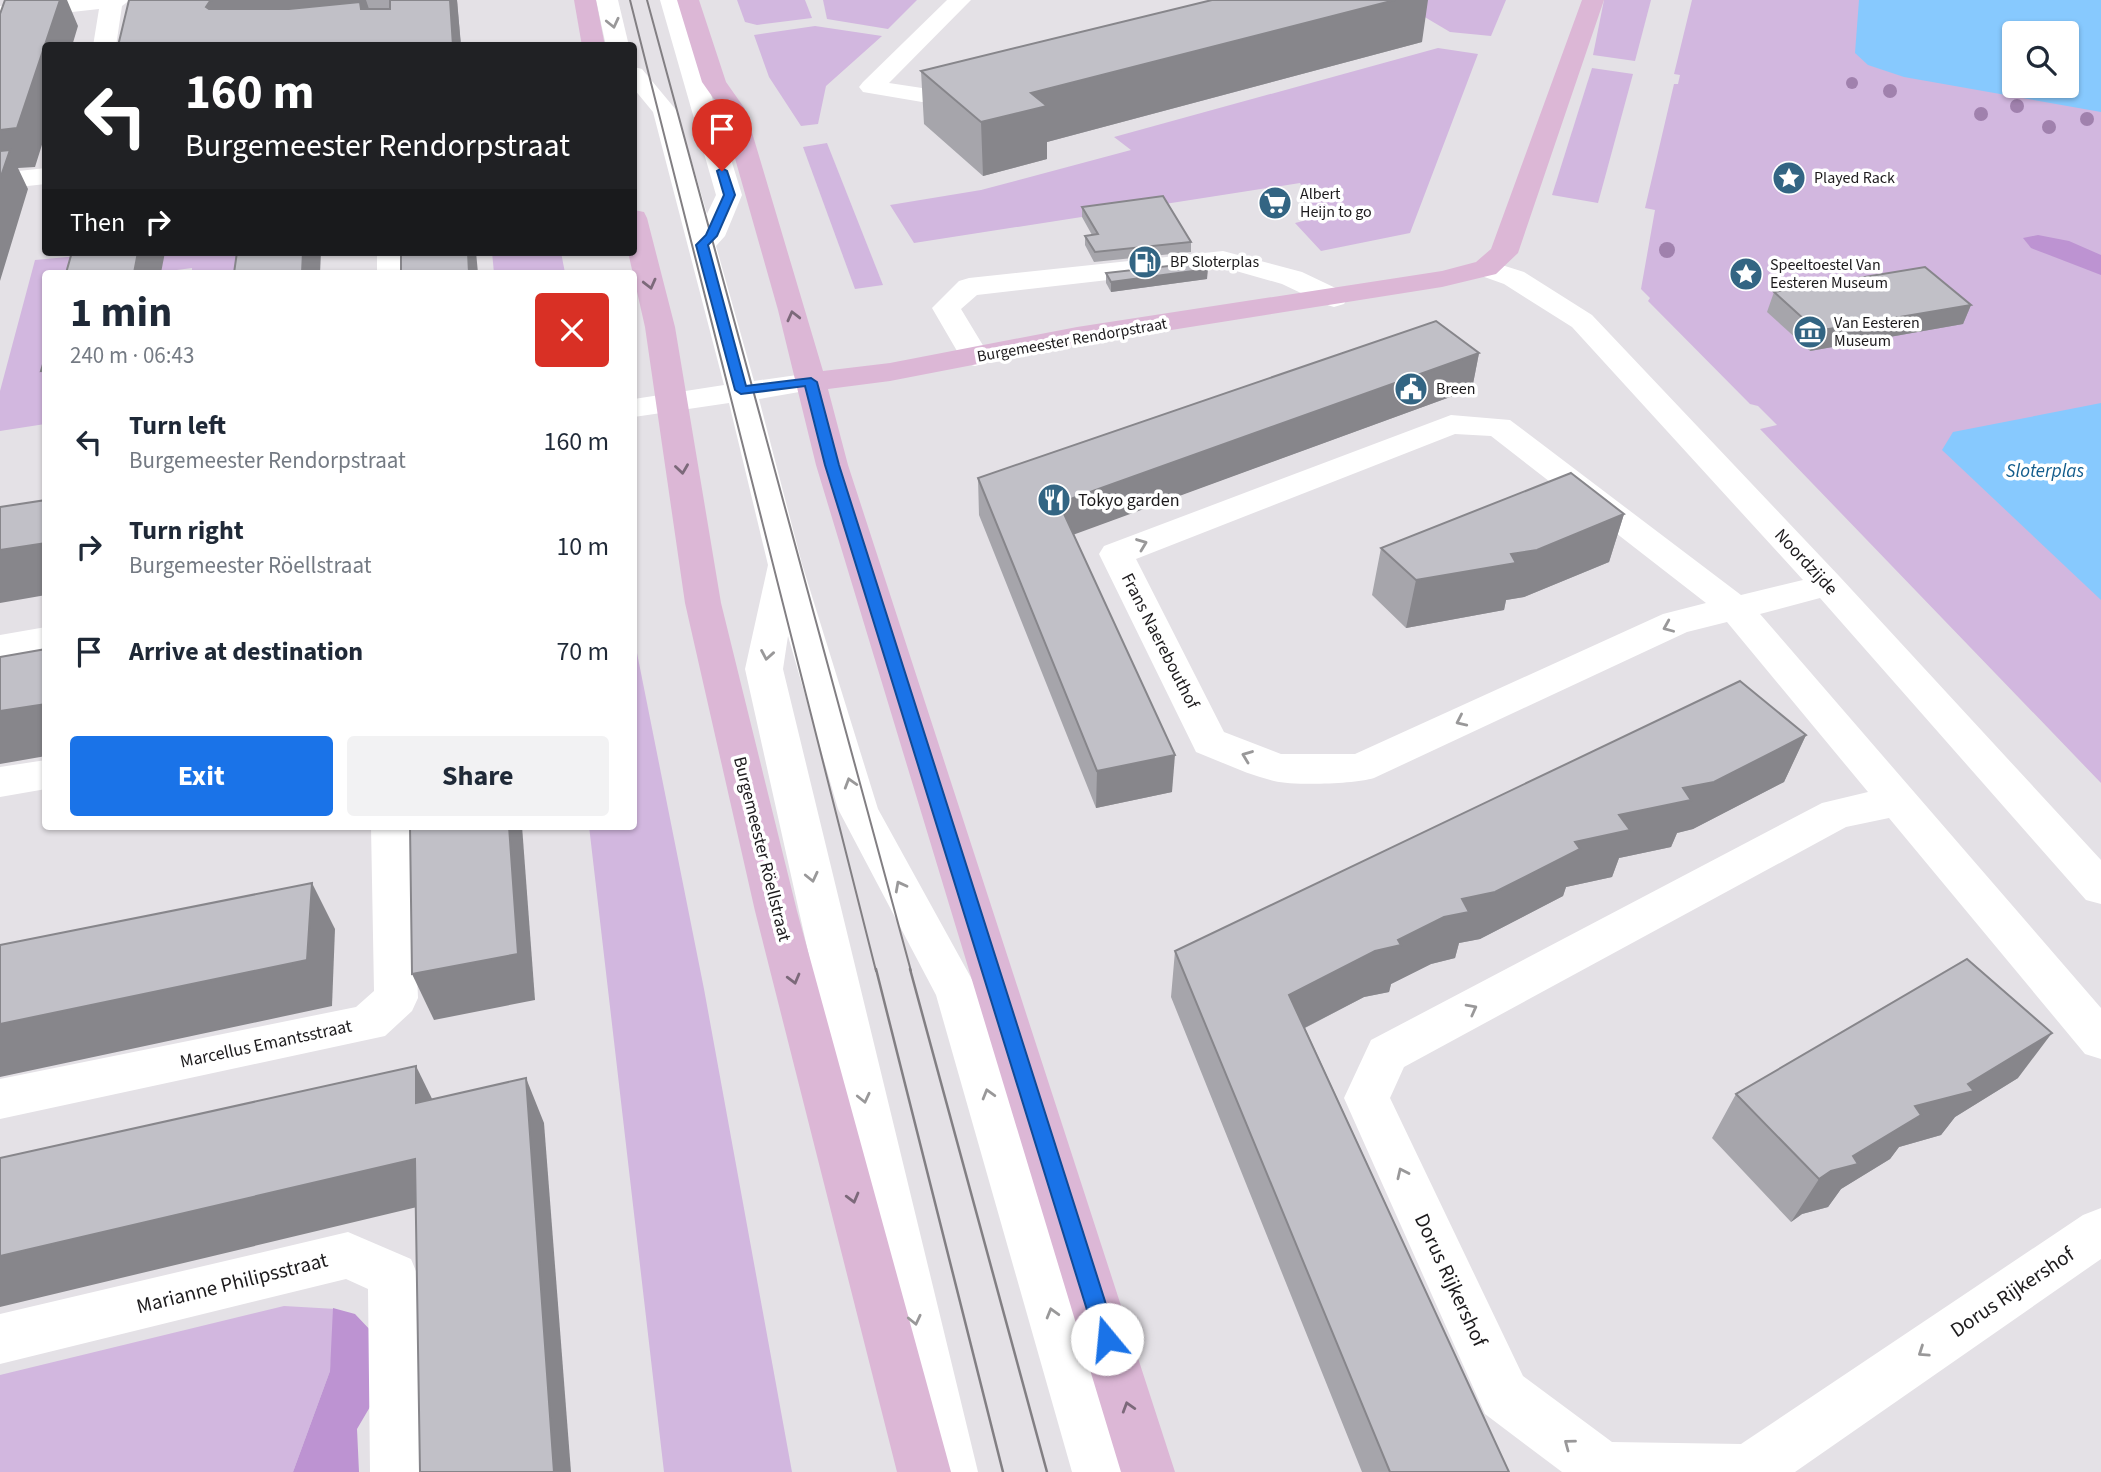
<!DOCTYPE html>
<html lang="en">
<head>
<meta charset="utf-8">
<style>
  :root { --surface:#fff; --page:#f2f2f3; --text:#1f2937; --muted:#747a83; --accent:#1a73e8 }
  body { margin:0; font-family:"Source Sans 3",sans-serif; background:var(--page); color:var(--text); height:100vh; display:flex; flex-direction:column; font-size:26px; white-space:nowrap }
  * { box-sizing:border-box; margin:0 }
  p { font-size:23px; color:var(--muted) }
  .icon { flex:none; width:38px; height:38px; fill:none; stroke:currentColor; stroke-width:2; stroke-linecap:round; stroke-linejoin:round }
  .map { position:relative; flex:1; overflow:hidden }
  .drawer { position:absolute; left:42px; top:270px; width:595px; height:560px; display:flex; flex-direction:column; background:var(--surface); border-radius:7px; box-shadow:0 2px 5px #0004 }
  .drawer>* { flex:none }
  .hud { position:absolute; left:42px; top:42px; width:595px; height:214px; border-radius:7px; box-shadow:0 2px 5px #0004; background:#202124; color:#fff; overflow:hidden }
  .controls { position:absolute; left:2002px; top:21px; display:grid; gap:14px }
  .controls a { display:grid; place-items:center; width:77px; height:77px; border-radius:7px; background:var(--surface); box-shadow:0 2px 5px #0004; font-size:35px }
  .pin { position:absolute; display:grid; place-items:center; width:60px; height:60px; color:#fff; margin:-72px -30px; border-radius:50% 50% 50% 0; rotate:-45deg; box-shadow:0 0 7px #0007 }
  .pin .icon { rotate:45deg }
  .me { position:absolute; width:77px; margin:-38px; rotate:343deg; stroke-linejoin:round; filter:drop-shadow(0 0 5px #0008) }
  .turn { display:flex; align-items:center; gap:24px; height:147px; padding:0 28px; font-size:32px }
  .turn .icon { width:91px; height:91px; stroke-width:2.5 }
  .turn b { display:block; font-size:49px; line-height:60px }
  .then { display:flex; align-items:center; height:66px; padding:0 28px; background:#0003; gap:14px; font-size:26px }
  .round { display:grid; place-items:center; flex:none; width:74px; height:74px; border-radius:7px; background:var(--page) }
  .overview { display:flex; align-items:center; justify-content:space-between; height:119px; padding:0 28px }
  h1 { font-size:42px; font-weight:700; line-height:52px }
  .cta { display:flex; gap:14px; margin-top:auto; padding:14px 28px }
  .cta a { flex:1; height:80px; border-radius:7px; background:var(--accent); color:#fff; font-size:28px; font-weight:700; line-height:80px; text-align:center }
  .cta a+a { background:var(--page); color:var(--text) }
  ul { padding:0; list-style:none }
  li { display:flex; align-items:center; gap:21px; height:105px; padding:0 28px }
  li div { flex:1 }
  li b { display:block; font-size:26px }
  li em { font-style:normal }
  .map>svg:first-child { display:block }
  .green { fill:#d2b7df }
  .forest { fill:#bd93d2 }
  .water { fill:#87c9fe; fill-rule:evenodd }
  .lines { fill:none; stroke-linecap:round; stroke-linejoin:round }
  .minor { fill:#fff; fill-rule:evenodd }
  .major { fill:#dcb7d6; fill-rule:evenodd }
  .tram-far1 { stroke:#827f83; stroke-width:2 }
  .tram { stroke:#827f83; stroke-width:2.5 }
  .tree { fill:#a081ad }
  .wall { fill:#a6a5ab }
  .shaded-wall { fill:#87868b }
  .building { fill:#c1c0c7; stroke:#87868b; stroke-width:2 }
  .oneway { stroke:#999899 }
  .oneway2 { stroke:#7c697a }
  .route { fill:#1a73e8; stroke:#114b97; stroke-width:2 }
  .labels { text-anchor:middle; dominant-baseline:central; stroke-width:7; stroke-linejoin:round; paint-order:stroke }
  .far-poi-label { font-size:16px; fill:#1d1b1d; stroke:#fff; text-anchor:start }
  .far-street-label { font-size:16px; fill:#1d1b1d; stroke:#fff }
  .poi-label { font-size:18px; fill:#1d1b1d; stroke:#fff; text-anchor:start }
  .street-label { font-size:18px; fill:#1d1b1d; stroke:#fff }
  .water-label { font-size:19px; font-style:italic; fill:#115c8c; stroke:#fff }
  .near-street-label { font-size:21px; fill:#1d1b1d; stroke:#fff }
</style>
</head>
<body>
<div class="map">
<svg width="2101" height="1472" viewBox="0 0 2101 1472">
  <rect width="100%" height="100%" fill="#e4e1e6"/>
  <g class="green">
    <path d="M737 0H805L812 18 757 25 745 22Z"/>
    <path d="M823 0H917L888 29 827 19Z"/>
    <path d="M1396 0H1506L1491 36 1450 32Z"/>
    <path d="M1604 0H1651L1635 61 1593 55Z"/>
    <path d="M1692 0H1959L2014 86H2067L2101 60V783L1760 429 1777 425 1758 406 1750 404 1648 301 1650 298 1641 289 1655 210 1645 208 1674 84H1678L1680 75 1674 74Z"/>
    <path d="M815 26 882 36 826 86 818 124 801 126 769 77 754 35Z"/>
    <path d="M1438 48 1478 54 1410 233 1321 251 1295 223 1319 217 1300 183 914 243 890 205 981 190 1131 150 1114 137Z"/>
    <path d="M1592 68 1633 74 1598 203 1552 195Z"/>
    <path d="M827 143 883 285 855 289 803 147Z"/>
    <path d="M121 252H306L240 273H192V268L154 273H46L45 424 0 431V391L35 260Z"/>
    <path d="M492 252H561L565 273H494Z"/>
    <path d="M634 638 704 989 792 1472H664L589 826H634Z"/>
    <path d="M284 1306 336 1309 330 1371 293 1472H0V1375Z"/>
  </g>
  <g class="forest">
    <path d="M2038 235 2069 241 2101 255V275L2031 248 2023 238Z"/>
    <path d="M333 1308 355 1314 373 1333 384 1383 357 1429 359 1472H293L330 1371Z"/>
  </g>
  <g class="water">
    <path d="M1859 0H2101V112L1904 77 1868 65 1855 53ZM2014 33H2067V86H2014Z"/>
    <path d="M2101 403V600L1942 450 1953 432Z"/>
  </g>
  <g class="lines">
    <g class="minor">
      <path d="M58 0H130L122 6 116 46H93L99 9 0 20V6Z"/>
      <path d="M596 0H618L629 46H606Z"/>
      <path d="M660 0H682L742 195 725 236 716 246 754 381 811 373 822 376 826 382 822 388 759 399 802 564 878 809 980 994 1126 1472H1072L936 995 838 809 788 636 783 669 978 1472H924L745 669 768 565 729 403 634 417V399L724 385 653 112 634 89V67L642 69 677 111 707 214 716 195Z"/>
      <path d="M947 0H971L889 83 922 88 967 89 970 94 967 99 922 102 863 92 859 87 863 82Z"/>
      <path d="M46 168V184L0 189V173Z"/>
      <path d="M1223 251 1302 272 1344 292 1348 298 1344 304 1334 307 1324 304 1282 284 1222 267 977 295 961 309 990 357 986 363 975 366 964 363 932 308 959 281 969 278Z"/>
      <rect x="377" y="252" width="28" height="21"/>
      <path d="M1486 260 1524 272 1592 315 1840 577 2101 860V904L2086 900 1820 598 1760 614 2101 1008V1059L2085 1054 1889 818 1846 827 1404 1067 1390 1098 1523 1376 1612 1442 1741 1444 2083 1215 2101 1208V1259L1795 1472H1562L1485 1414 1344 1098 1371 1040 1822 803 1868 792 1727 622 1687 632 1374 778C1354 784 1295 786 1274 781 1248 775 1222 762 1196 752L1099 554 1104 546 1451 415 1510 420 1741 595 1803 580 1572 327 1504 284 1476 274 1472 268 1476 262ZM1455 434 1491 436 1706 603 1663 614 1355 754H1281L1224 732 1136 559Z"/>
      <path d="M46 627V651L0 659V635Z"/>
      <path d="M46 760V789L0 797V767Z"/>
      <path d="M371 826H411L418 998 412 1011 385 1036 0 1119V1079L356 1007 374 991Z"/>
      <path d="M348 1232 411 1259 418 1276 424 1472H370L368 1289 346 1279 0 1364V1314Z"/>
    </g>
    <g class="major">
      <path d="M574 0H596L605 46H582Z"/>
      <path d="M677 0H699L726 82 745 109 823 371 890 363 1077 327 1442 271 1476 262 1491 249 1582 0H1604L1518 253 1496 274 1442 287 1077 345 890 381 828 389 848 465 1175 1472H1121L816 465 778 310 721 109 702 82Z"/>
      <path d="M634 210 644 212 647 218 675 327 721 603 797 911 951 1472H897L755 911 685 603 645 327 628 252H634Z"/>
    </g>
    <g class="tram-far1">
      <path d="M630 0 876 971"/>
      <path d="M647 0 911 971"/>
    </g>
    <g class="tram">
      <path d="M876 969 1003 1472"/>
      <path d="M910 969 1047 1472"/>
    </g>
  </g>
  <g class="tree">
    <circle cx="1852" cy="83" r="6"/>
    <circle cx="1890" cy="91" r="7"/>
    <circle cx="2017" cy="106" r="7"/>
    <circle cx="1981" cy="114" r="7"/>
    <circle cx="2087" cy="119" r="7"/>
    <circle cx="2049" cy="127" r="7"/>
    <circle cx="1667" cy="250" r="8"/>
  </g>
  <g class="wall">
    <path d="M129 0H457L461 46H118Z"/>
    <path d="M1422 42 1047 142V159L983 176 924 124 921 71Z"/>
    <path d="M1082 207 1191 242V252L1094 262 1085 245V236L1092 235 1082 217Z"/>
    <path d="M1106 273 1207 279 1111 292 1106 283Z"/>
    <path d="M1774 292 1971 305 1963 324 1810 351 1767 312Z"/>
    <path d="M1479 353 1472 389 1073 534 1172 792 1096 808 979 515 978 478Z"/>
    <path d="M1624 514 1609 562 1524 597 1506 600 1504 610 1406 628 1372 595 1381 548Z"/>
    <path d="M1806 735 1784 782 1693 829 1677 833 1671 847 1619 858 1612 877 1566 887 1563 896 1480 939 1459 943 1455 958 1431 964 1391 984 1389 992 1364 997 1305 1028 1509 1472H1362L1171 997 1175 951Z"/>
    <path d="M2018 1078 1955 1117 1941 1135 1899 1147 1890 1159 1841 1189 1828 1207 1802 1214 1791 1222 1712 1138 1736 1094Z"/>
  </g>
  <g class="shaded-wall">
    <path d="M60 0H67L78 26 72 46H46V132L35 167 18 168 28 189 0 281V130Z"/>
    <path d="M212 0H366L373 21 221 46 206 7 210 1Z"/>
    <path d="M450 0H457L461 46H453Z"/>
    <path d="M1395 0H1428L1422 42 1047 142V159L983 176 981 122 1031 93Z"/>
    <path d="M138 252H165L161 273H134Z"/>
    <path d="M303 252H321L320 273H302Z"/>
    <path d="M468 252H476L478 273H469Z"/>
    <path d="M1208 269 1207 279 1111 292V282Z"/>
    <path d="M1971 305 1963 324 1810 351 1817 331Z"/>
    <path d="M1479 353 1472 389 1059 540V503Z"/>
    <path d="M46 370V379L41 371Z"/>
    <path d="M1624 514 1609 562 1524 597 1506 600 1504 610 1406 628 1416 580 1511 554Z"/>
    <path d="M46 543V595L0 603V550Z"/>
    <path d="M46 704V756L0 764V711Z"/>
    <path d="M1806 735 1784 782 1693 829 1677 833 1671 847 1619 858 1612 877 1566 887 1563 896 1480 939 1459 943 1455 958 1431 964 1391 984 1389 992 1364 997 1281 1040 1289 995 1398 940 1462 899 1619 815Z"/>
    <path d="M1175 755 1172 792 1096 808 1097 771Z"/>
    <path d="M509 826H522L535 1000 434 1020 412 974Z"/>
    <path d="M312 883 335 929 332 1006 0 1077V1024Z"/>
    <path d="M2052 1033 2018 1078 1955 1117 1941 1135 1899 1147 1890 1159 1841 1189 1828 1207 1802 1214 1791 1222 1819 1179 1853 1156 1915 1106 1968 1084Z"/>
    <path d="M416 1066 438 1111 416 1103Z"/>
    <path d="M526 1078 544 1123 571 1472H554Z"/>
    <path d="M415 1159 438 1202 0 1307V1256Z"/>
  </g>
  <g class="building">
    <path d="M5 0H60L17 128 0 130V14Z"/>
    <path d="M129 0H212L210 1 206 7 209 9H289L360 2 361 9H390V0H450L453 46H118Z"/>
    <path d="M1212 0H1395L1031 93 1047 106 981 122 921 71Z"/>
    <path d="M10 150 0 179V151Z"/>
    <path d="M1163 196 1191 242 1095 252 1085 236 1098 234 1082 207Z"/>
    <path d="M72 252H138L134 273H66Z"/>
    <path d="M237 252H303L302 273H234Z"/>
    <path d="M401 252H468L469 273H401Z"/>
    <path d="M1204 262 1208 269 1111 282 1106 273Z"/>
    <path d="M1925 267 1971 305 1817 331 1774 292Z"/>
    <path d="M1436 321 1479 353 1059 503 1175 755 1097 771 978 478Z"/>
    <path d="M46 354V370L41 371Z"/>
    <path d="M1571 473 1624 514 1537 550 1511 554 1516 563 1416 580 1381 548Z"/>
    <path d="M46 500V543L0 550V507Z"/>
    <path d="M46 649V704L0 711V657Z"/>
    <path d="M1740 681 1806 735 1714 782 1683 788 1691 800 1619 815 1630 830 1575 842 1580 849 1495 892 1462 899 1469 912 1444 917 1398 940 1401 945 1375 951 1289 995 1509 1472H1390L1175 951Z"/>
    <path d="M410 826H509L518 954 412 974Z"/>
    <path d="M312 883 307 960 0 1024V945Z"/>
    <path d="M1967 959 2052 1033 1968 1084 1974 1091 1915 1106 1921 1115 1853 1156 1858 1164 1831 1171 1819 1179 1736 1094Z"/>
    <path d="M416 1066V1103L526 1078 554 1472H420L415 1159 0 1256V1158Z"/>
  </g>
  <defs><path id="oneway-chevron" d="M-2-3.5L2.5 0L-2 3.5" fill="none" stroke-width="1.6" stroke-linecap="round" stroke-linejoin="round" transform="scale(1.75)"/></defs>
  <g class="oneway">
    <use href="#oneway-chevron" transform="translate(613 23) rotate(77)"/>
    <use href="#oneway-chevron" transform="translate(1142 544) rotate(-21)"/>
    <use href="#oneway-chevron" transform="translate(1668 627) rotate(157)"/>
    <use href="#oneway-chevron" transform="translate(767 655) rotate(100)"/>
    <use href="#oneway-chevron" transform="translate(1461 721) rotate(155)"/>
    <use href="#oneway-chevron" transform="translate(1247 756) rotate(-159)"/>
    <use href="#oneway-chevron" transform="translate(850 783) rotate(-107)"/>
    <use href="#oneway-chevron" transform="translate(812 877) rotate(77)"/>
    <use href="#oneway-chevron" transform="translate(900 886) rotate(-118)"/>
    <use href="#oneway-chevron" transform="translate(1472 1009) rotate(-28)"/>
    <use href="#oneway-chevron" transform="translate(988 1094) rotate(-106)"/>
    <use href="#oneway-chevron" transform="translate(864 1098) rotate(77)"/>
    <use href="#oneway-chevron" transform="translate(1402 1173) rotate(-115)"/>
    <use href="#oneway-chevron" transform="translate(1052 1313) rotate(-106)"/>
    <use href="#oneway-chevron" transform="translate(915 1320) rotate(77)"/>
    <use href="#oneway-chevron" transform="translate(1923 1352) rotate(146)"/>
    <use href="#oneway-chevron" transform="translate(1569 1444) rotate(-143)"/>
  </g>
  <g class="oneway2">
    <use href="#oneway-chevron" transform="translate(650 284) rotate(76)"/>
    <use href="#oneway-chevron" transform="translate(793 316) rotate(-104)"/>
    <use href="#oneway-chevron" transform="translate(682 469) rotate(82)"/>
    <use href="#oneway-chevron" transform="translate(794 979) rotate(75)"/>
    <use href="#oneway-chevron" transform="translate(853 1198) rotate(75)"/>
    <use href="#oneway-chevron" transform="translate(1128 1407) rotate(-107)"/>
  </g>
  <path class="route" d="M722 168 727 171 735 195 717 236 708 245 746 386 811 378 817 382 839 465 1117 1339 1114 1346 1107 1350 1099 1346 1096 1339 825 465 805 386 741 394 735 390 696 245 706 235 724 195 717 171Z"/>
  <defs>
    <symbol id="sight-disc" viewBox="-11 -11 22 22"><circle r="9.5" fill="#336583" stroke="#fff"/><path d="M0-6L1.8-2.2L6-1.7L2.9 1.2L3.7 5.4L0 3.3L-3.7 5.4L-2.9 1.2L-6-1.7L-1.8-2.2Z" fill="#fff"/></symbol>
    <symbol id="supermarket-disc" viewBox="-11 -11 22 22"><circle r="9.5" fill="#336583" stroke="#fff"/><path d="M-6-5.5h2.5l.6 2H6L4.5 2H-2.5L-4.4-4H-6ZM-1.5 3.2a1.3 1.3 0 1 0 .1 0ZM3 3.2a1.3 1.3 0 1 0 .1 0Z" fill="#fff"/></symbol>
    <symbol id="fuel-disc" viewBox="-11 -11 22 22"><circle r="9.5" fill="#336583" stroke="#fff"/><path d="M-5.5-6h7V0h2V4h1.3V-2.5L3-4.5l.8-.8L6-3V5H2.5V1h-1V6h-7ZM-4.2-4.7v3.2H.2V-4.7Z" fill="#fff"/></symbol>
    <symbol id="museum-disc" viewBox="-11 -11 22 22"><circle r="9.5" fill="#336583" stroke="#fff"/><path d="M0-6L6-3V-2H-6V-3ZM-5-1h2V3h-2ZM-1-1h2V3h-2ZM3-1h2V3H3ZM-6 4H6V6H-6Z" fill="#fff"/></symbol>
    <symbol id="civic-disc" viewBox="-11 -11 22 22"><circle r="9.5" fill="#336583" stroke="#fff"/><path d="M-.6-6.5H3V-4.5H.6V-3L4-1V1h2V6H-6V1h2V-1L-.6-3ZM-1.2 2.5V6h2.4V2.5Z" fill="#fff"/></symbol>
    <symbol id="restaurant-disc" viewBox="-11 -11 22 22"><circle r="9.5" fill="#336583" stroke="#fff"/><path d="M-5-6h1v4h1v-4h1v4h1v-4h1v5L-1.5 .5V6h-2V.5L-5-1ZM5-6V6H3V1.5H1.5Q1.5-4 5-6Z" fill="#fff"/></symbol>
  </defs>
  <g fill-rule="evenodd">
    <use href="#sight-disc" x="1770" y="159" width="38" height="38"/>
    <use href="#supermarket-disc" x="1256" y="184" width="38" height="38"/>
    <use href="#fuel-disc" x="1126" y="243" width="38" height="38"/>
    <use href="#sight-disc" x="1727" y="255" width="38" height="38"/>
    <use href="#museum-disc" x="1791" y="313" width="38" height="38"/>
    <use href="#civic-disc" x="1392" y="370" width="38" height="38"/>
    <use href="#restaurant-disc" x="1035" y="481" width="38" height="38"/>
  </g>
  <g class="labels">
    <g class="far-poi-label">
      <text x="1814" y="178">Played Rack</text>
      <text x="1300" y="194">Albert<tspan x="1300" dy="18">Heijn to go</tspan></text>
      <text x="1170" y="262">BP Sloterplas</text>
      <text x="1770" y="265">Speeltoestel Van<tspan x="1770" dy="18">Eesteren Museum</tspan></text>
      <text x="1834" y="323">Van Eesteren<tspan x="1834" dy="18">Museum</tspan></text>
      <text x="1436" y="389">Breen</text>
    </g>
    <g class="far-street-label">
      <text transform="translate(1072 340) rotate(-10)">Burgemeester Rendorpstraat</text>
    </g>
    <g class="poi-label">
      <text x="1078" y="500">Tokyo garden</text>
    </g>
    <g class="street-label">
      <text transform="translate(1806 562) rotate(47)">Noordzijde</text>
      <text transform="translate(1160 641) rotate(63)">Frans Naerebouthof</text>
      <text transform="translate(762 849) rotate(76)">Burgemeester Röellstraat</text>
      <text transform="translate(266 1044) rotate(-12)">Marcellus Emantsstraat</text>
    </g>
    <g class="water-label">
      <text x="2045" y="471">Sloterplas</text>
    </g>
    <g class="near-street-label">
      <text transform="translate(1451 1280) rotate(65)">Dorus Rijkershof</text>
      <text transform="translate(232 1283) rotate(-14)">Marianne Philipsstraat</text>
      <text transform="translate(2012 1292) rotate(-34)">Dorus Rijkershof</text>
    </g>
  </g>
</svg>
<div class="controls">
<a><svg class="icon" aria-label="search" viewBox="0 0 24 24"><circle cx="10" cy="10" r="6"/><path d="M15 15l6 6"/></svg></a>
</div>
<div class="pin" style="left:722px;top:171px;background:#d93025"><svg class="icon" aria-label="arrive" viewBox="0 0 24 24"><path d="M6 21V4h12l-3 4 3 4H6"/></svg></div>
<svg class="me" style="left:1107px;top:1339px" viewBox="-20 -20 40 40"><circle r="19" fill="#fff"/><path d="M0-13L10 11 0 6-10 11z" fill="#1a73e8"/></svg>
<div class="hud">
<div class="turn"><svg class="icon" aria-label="left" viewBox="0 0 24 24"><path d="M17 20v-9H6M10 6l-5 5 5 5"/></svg><div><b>160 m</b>Burgemeester Rendorpstraat</div></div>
<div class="then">Then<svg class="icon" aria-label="right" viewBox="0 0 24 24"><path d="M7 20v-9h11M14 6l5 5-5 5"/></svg></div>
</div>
<section class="drawer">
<div class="overview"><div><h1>1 min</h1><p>240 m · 06:43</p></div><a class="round" style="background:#d93025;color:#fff"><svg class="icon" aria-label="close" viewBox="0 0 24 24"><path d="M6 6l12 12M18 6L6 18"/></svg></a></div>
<ul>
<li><svg class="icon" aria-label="left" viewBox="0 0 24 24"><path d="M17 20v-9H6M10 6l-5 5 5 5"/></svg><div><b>Turn left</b><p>Burgemeester Rendorpstraat</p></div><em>160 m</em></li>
<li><svg class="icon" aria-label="right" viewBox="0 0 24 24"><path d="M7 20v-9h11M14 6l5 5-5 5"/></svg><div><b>Turn right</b><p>Burgemeester Röellstraat</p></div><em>10 m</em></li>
<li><svg class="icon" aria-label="arrive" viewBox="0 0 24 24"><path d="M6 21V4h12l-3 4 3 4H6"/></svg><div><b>Arrive at destination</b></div><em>70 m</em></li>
</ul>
<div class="cta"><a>Exit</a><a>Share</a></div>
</section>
</div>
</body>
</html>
